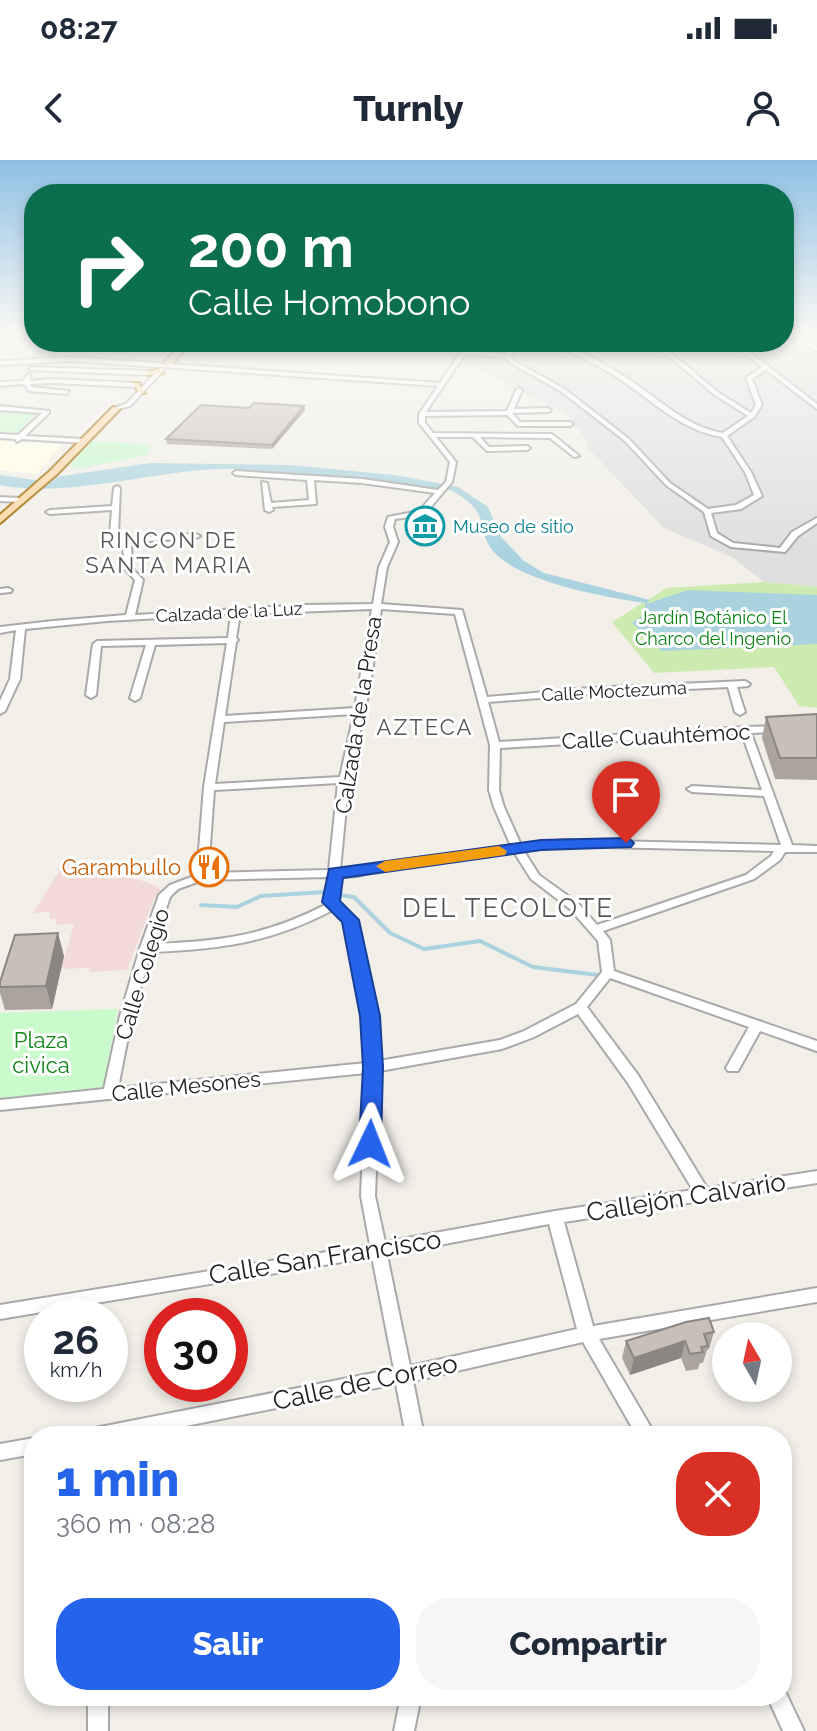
<!DOCTYPE html>
<html lang="es">
<head>
<meta charset="utf-8">
<style>
  :root { --surface:#fff; --page:#f6f6f7; --text:#1f2937; --muted:#747a83; --accent:#2563eb }
  body { margin:0; font-family:Raleway,sans-serif; background:var(--page); color:var(--text); height:100vh; display:flex; flex-direction:column; font-size:30px; white-space:nowrap }
  * { box-sizing:border-box; margin:0 }
  p { font-size:26px; color:var(--muted) }
  .icon { flex:none; width:44px; height:44px; fill:none; stroke:currentColor; stroke-width:2; stroke-linecap:round; stroke-linejoin:round }
  .map { position:relative; flex:1; overflow:hidden }
  .details { position:absolute; left:24px; top:1266px; width:768px; height:280px; display:flex; flex-direction:column; background:var(--surface); border-radius:32px; box-shadow:0 4px 12px #0003 }
  .details>* { flex:none }
  .banner { position:absolute; left:24px; top:24px; width:770px; height:168px; border-radius:32px; box-shadow:0 4px 12px #0003; background:#0b6e4f; color:#fff; overflow:hidden }
  .needle { width:52px; rotate:351deg }
  .controls { position:absolute; left:712px; top:1162px; display:grid; gap:16px }
  .controls a { display:grid; place-items:center; width:80px; height:80px; border-radius:50%; background:var(--surface); box-shadow:0 4px 12px #0003; font-size:40px }
  .speed { position:absolute; left:24px; top:1138px; display:flex; gap:16px; font-size:40px; font-weight:700; text-align:center }
  .speed>* { display:grid; place-content:center; width:104px; height:104px; border-radius:50%; background:var(--surface); box-shadow:0 4px 12px #0003; line-height:1 }
  .speed small { font-size:20px; font-weight:400 }
  .speed .limit { border:12px solid #d22; background:#fff; color:#111 }
  .pin { position:absolute; display:grid; place-items:center; width:68px; height:68px; color:#fff; margin:-82px -34px; border-radius:50% 50% 50% 0; rotate:-45deg; box-shadow:0 0 8px #0007 }
  .pin .icon { rotate:45deg }
  .me { position:absolute; width:88px; margin:-44px; rotate:2deg; stroke-linejoin:round; filter:drop-shadow(0 0 6px #0008) }
  .turn { display:flex; align-items:center; gap:28px; height:168px; padding:0 32px; font-size:36px }
  .turn .icon { width:104px; height:104px; stroke-width:2.5 }
  .turn b { display:block; font-size:56px; line-height:68px }
  .round { display:grid; place-items:center; flex:none; width:84px; height:84px; border-radius:32px; background:var(--page) }
  .head { display:flex; align-items:center; justify-content:space-between; height:136px; padding:0 32px }
  h1 { font-size:48px; font-weight:800; line-height:60px; color:var(--accent) }
  .primary-button { display:flex; gap:16px; margin-top:auto; padding:16px 32px }
  .primary-button a { flex:1; height:92px; border-radius:32px; background:var(--accent); color:#fff; font-size:32px; font-weight:800; line-height:92px; text-align:center }
  .primary-button a+a { background:var(--page); color:var(--text) }
  .status { display:flex; justify-content:space-between; align-items:center; height:56px; padding:0 40px; background:var(--surface); direction:ltr }
  .status svg { height:22px; fill:currentColor }
  header { display:flex; justify-content:space-between; align-items:center; height:104px; padding:0 32px; background:var(--surface); font-size:36px; font-weight:800 }
  .map>svg:first-child { display:block }
  .residential { fill:#e0dfdf }
  .commercial { fill:#f2dad9 }
  .education { fill:#ffffe5 }
  .grass { fill:#cdebb0 }
  .park { fill:#c8facc }
  .water { fill:#aad3df }
  .lines { fill:none; stroke-linecap:round; stroke-linejoin:round }
  .stream-far1 { stroke:#aad3df; stroke-width:4 }
  .stream { stroke:#aad3df; stroke-width:5 }
  .minor-casing { stroke:#a9a9a9; stroke-width:4 }
  .major-casing { stroke:#a06b00; stroke-width:4 }
  .minor { fill:#fff; fill-rule:evenodd }
  .major { fill:#fcd6a4; fill-rule:evenodd }
  .wall { fill:#aba49e }
  .shaded-wall { fill:#8b8681 }
  .building { fill:#c7bfb8; stroke:#8b8681; stroke-width:2 }
  .route { fill:#2563eb; stroke:#184099; stroke-width:2 }
  .slow { fill:#f59e0b }
  .labels { text-anchor:middle; dominant-baseline:central; stroke-width:6; stroke-linejoin:round; paint-order:stroke }
  .far-culture-label { font-size:18px; fill:#0d838f; stroke:#fff; text-anchor:start }
  .far-street-label { font-size:18px; fill:#222; stroke:#fff }
  .far-park-label { font-size:18px; fill:#0c8416; stroke:#fff }
  .far-quarter-label { font-size:22px; letter-spacing:2px; fill:#555; stroke:#fff }
  .street-label { font-size:22px; fill:#222; stroke:#fff }
  .food-label { font-size:22px; fill:#c56008; stroke:#fff; text-anchor:end }
  .park-label { font-size:22px; fill:#0c8416; stroke:#fff }
  .quarter-label { font-size:26px; letter-spacing:2px; fill:#555; stroke:#fff }
  .near-street-label { font-size:26px; fill:#222; stroke:#fff }
</style>
</head>
<body>
<div class="status"><b>08:27</b><svg viewBox="0 0 49 12"><path d="M0 12V9h3v3zM5 12V6h3v6zM10 12V3h3v9zM15 12V0h3v12zM26 1h20v11H26zM47 4h2v5h-2z"/></svg></div>
<header><svg class="icon" aria-label="back" viewBox="0 0 24 24"><path d="M15 5l-7 7 7 7"/></svg>Turnly<svg class="icon" aria-label="person" viewBox="0 0 24 24"><circle cx="12" cy="8" r="4"/><path d="M4 21q1-7 8-7t8 7"/></svg></header>
<div class="map">
<svg width="817" height="1571" viewBox="0 0 817 1571">
  <rect width="100%" height="100%" fill="#f2efe9"/>
  <path class="residential" d="M784 171H817V427L764 422 732 397 664 368 585 285 589 283 568 255 477 209 454 205 468 182H784Z"/>
  <path class="commercial" d="M65 702 77 708 106 712 147 722 165 731 160 738 154 739 127 810 89 812V808L61 809 74 764 56 765V759H50V752L33 753Z"/>
  <path class="education" d="M0 281 63 284 36 314 0 310Z"/>
  <path class="grass" d="M764 422 817 427V548L799 546 774 507 654 513 612 462 667 428Z"/>
  <g class="park">
    <path d="M0 250 38 253 41 254 15 276 0 275Z"/>
    <path d="M92 281 151 284 148 295 76 309 70 305Z"/>
    <path d="M118 849 103 927 0 938V853Z"/>
  </g>
  <path class="water" d="M150 303 290 305 395 315 458 327 488 347 500 376 524 401 544 413 650 440 646 444 688 430 817 435V484L662 491 632 463 645 454V443C606 437 520 422 494 392 472 366 496 356 451 330L233 309C158 308 72 339 0 325V315L35 320Z"/>
  <g class="lines">
    <g class="stream-far1">
      <path d="M339 735 354 737 390 773 424 789 480 781 533 807 598 815"/>
      <path d="M201 745 237 747 261 736 325 732"/>
      <path d="M793 882 798 884"/>
    </g>
    <path class="stream" d="M793 882 817 891"/>
    <defs>
      <g id="minor">
        <path d="M791 176 817 187V191L791 178Z"/>
        <path d="M467 182H473L467 191 506 194 511 182H517L511 196 513 200 566 230 629 279 670 323 708 349 736 345 754 335 745 312 722 277C679 270 650 238 615 216 593 202 570 193 548 182 563 182 576 189 589 196 609 206 629 219 647 232 671 250 693 268 723 273L748 256 715 235 654 184V182H658L719 233 751 253 756 245 746 218 762 207 731 182H737L817 244V249L766 210 752 219 762 245 754 257 727 276 751 312 762 336 741 349 711 353 717 373 733 383 780 388 792 372 817 358V363L798 376 785 392 731 387 711 376 704 352 666 325 625 281 562 232 509 202 506 197 465 194 426 252 507 251 516 230 519 228 522 230 514 249 548 248 551 250 548 252 512 253 520 262H570L573 264 570 266H518L507 255 425 256V263L433 273 552 274 579 296 574 297 550 278 480 277 489 287 527 286 530 288 527 290 487 291 473 277H436L456 302 452 322 424 355 395 359 393 367 398 382 387 407 381 444 462 450 487 537 590 528 745 521 750 524 748 526 737 527 745 552 740 555 735 552 728 527 590 534 488 542 499 582 745 567 779 566 784 569 779 572 751 573 792 685 817 686V692H785L780 700 754 719 603 771 610 780 614 811 817 881V891L760 871 738 911H728L726 908 749 867 610 818 587 847 638 915 707 1028 817 1011V1023L564 1062 593 1166 817 1128V1142L599 1179 656 1276H637L583 1182 413 1221 424 1276H406L396 1224 136 1276H86L89 1270 95 1268 394 1209 372 1097 0 1159V1145L370 1085 361 1036 366 913 0 950V940L104 929 120 856 140 788 159 735 170 725 197 715 204 627 227 483 155 485 140 538 135 541 130 538 146 485 101 486 96 535 91 538 86 535 93 484 97 481 228 478 231 454 107 461 25 469 20 519 5 551 0 554V541L10 519 16 470 0 473V467L53 461 126 455 135 420 124 408 123 380 110 374 112 350 50 354 46 352 50 350 112 346 114 328 117 326 120 328 118 373 130 378 196 374 200 376 196 378 131 382 132 408 143 420 135 455 306 445 373 444 379 407 390 382 385 367 388 357 419 351 435 333 362 323 314 320 316 344 272 347 273 350 269 352 265 350 262 322 267 323 271 343 309 340 307 320 236 315 233 313 236 311 362 319 438 330 446 322 450 302 419 263V254L438 226 71 201 0 205V201L71 197 440 223ZM372 449 355 548 225 556 236 482 238 480 236 478 240 454ZM381 449 455 454 490 585 489 630 494 647 511 686 394 701 357 710H340L348 626 370 526ZM354 554 340 617 215 624 224 562ZM742 574 762 630 692 626 687 629 692 632 764 636 781 685 563 680 521 685 504 647 499 630 500 588ZM338 623 329 710 208 713 214 630ZM563 686 774 691 771 696 746 715 597 765 578 743 539 715 524 691ZM514 692 531 719 570 749 598 781 602 812 576 844 524 871 500 880 379 901 372 829 356 760 337 741 339 717 357 716 394 707ZM328 717 327 744C264 776 223 781 154 784L170 737 178 729 203 720ZM333 750 344 761 360 829 366 903 118 928 132 856 151 792C221 789 270 783 333 750ZM578 854 628 923 693 1030 555 1051 385 1082 375 1036 380 911 502 889 534 877ZM549 1064 577 1169 410 1206 387 1095Z"/>
        <path d="M31 207 148 211 151 213 148 215 29 210Z"/>
        <path d="M160 208 165 209 130 246 114 250V248L126 244Z"/>
        <path d="M28 214 31 216 29 221 53 219 136 223 139 225 136 227 53 223 30 224 31 227 69 231 67 234 29 231 24 224 0 226V222L23 221Z"/>
        <path d="M0 246 49 251V253L25 276 85 279 88 281 85 283 22 279 17 282 15 279 0 278V274L18 275 42 253 0 250Z"/>
        <path d="M0 337 20 338 24 340 20 342 0 341Z"/>
        <path d="M8 428 12 430 11 432 0 433V429Z"/>
        <path d="M34 1278V1294L0 1300V1284Z"/>
        <path d="M782 1528 784 1529 804 1571H783L767 1536H782Z"/>
        <rect x="88" y="1536" width="20" height="35"/>
        <path d="M401 1536H421L414 1571H394Z"/>
      </g>
      <g id="major">
        <path d="M184 182H192L170 206H164V202Z"/>
        <path d="M160 209 163 213 148 215 144 213Z"/>
        <path d="M133 223H139L145 233H139Z"/>
        <path d="M113 247 120 249 57 314 0 363V355L51 310Z"/>
      </g>
    </defs>
    <use href="#minor" class="minor-casing"/>
    <use href="#major" class="major-casing"/>
    <use href="#minor" class="minor"/>
    <use href="#major" class="major"/>
  </g>
  <g class="wall">
    <path d="M305 250 272 289 167 284 166 279Z"/>
    <path d="M817 554V620L775 619 762 578 766 557Z"/>
    <path d="M64 796 52 849 5 850 0 833V822Z"/>
    <path d="M714 1172 709 1189 707 1190 703 1203H700L698 1209 686 1211 681 1198 630 1215 622 1198 626 1181Z"/>
  </g>
  <g class="shaded-wall">
    <path d="M304 246 305 250 272 289V285Z"/>
    <path d="M58 773 64 796 52 849 46 826Z"/>
    <path d="M685 1181 681 1198 630 1215 634 1198Z"/>
  </g>
  <g class="building">
    <path d="M254 243 304 246 272 285 166 279 201 245 249 248Z"/>
    <path d="M817 554V598H780L766 557Z"/>
    <path d="M58 773 46 826 0 827V822L15 775Z"/>
    <path d="M709 1158 714 1172 704 1174 708 1186 701 1187 703 1192 690 1194 685 1181 634 1198 626 1181 686 1162Z"/>
  </g>
  <linearGradient id="sky" x2="0" y2="1"><stop stop-color="#8fc0e4"/><stop offset="0.44" stop-color="#f9f8f5"/><stop offset="1" stop-color="#f9f8f5" stop-opacity="0"/></linearGradient>
  <rect width="817" height="391" fill="url(#sky)"/>
  <path class="route" d="M626 678 631 680 634 683 631 687 541 690 343 718 340 741 359 760 380 856 383 907 381 984 378 990 370 993 363 990 359 984 363 907 360 856 342 762 322 742 329 709 541 680Z"/>
  <path class="slow" d="M499 686 507 691 505 695 385 712 376 706 385 701Z"/>
  <defs>
    <symbol id="museum-ring" viewBox="-11 -11 22 22"><circle r="9.5" fill="#fff" stroke="#0f9aa8" stroke-width="1.5"/><path d="M0-6L6-3V-2H-6V-3ZM-5-1h2V3h-2ZM-1-1h2V3h-2ZM3-1h2V3H3ZM-6 4H6V6H-6Z" fill="#0f9aa8"/></symbol>
    <symbol id="restaurant-ring" viewBox="-11 -11 22 22"><circle r="9.5" fill="#fff" stroke="#e8710a" stroke-width="1.5"/><path d="M-5-6h1v4h1v-4h1v4h1v-4h1v5L-1.5 .5V6h-2V.5L-5-1ZM5-6V6H3V1.5H1.5Q1.5-4 5-6Z" fill="#e8710a"/></symbol>
  </defs>
  <g fill-rule="evenodd">
    <use href="#museum-ring" x="403" y="344" width="44" height="44"/>
    <use href="#restaurant-ring" x="187" y="685" width="44" height="44"/>
  </g>
  <g class="labels">
    <g class="far-culture-label">
      <text x="453" y="366">Museo de sitio</text>
    </g>
    <g class="far-street-label">
      <text transform="translate(229 452) rotate(-3)">Calzada de la Luz</text>
      <text transform="translate(614 531) rotate(-3)">Calle Moctezuma</text>
    </g>
    <g class="far-park-label">
      <text x="713" y="457">Jardín Botánico El<tspan x="713" dy="21">Charco del Ingenio</tspan></text>
    </g>
    <g class="far-quarter-label">
      <text x="169" y="380">RINCON DE<tspan x="169" dy="25">SANTA MARIA</tspan></text>
      <text x="425" y="567">AZTECA</text>
    </g>
    <g class="street-label">
      <text transform="translate(358 555) rotate(-81)">Calzada de la Presa</text>
      <text transform="translate(656 576) rotate(-3)">Calle Cuauhtémoc</text>
      <text transform="translate(142 814) rotate(-73)">Calle Colegio</text>
      <text transform="translate(186 926) rotate(-6)">Calle Mesones</text>
    </g>
    <g class="food-label">
      <text x="181" y="707">Garambullo</text>
    </g>
    <g class="park-label">
      <text x="41" y="880">Plaza<tspan x="41" dy="25">civica</tspan></text>
    </g>
    <g class="quarter-label">
      <text x="508" y="748">DEL TECOLOTE</text>
    </g>
    <g class="near-street-label">
      <text transform="translate(686 1037) rotate(-9)">Callejón Calvario</text>
      <text transform="translate(325 1097) rotate(-9)">Calle San Francisco</text>
      <text transform="translate(365 1222) rotate(-12)">Calle de Correo</text>
    </g>
  </g>
</svg>
<div class="controls">
<a><svg class="needle" viewBox="-14 -14 28 28"><path d="M0-13l5 13h-10z" fill="#e53935"/><path d="M0 13l5-13h-10z" fill="#747a83"/></svg></a>
</div>
<div class="speed"><div>26<small>km/h</small></div><div class="limit">30</div></div>
<div class="pin" style="left:626px;top:683px;background:#d93025"><svg class="icon" aria-label="arrive" viewBox="0 0 24 24"><path d="M6 21V4h12l-3 4 3 4H6"/></svg></div>
<svg class="me" style="left:370px;top:984px" viewBox="-20 -20 40 40"><path d="M0-17L14 15 0 8-14 15z" fill="#2563eb" stroke="#fff" stroke-width="4"/></svg>
<div class="banner">
<div class="turn"><svg class="icon" aria-label="right" viewBox="0 0 24 24"><path d="M7 20v-9h11M14 6l5 5-5 5"/></svg><div><b>200 m</b>Calle Homobono</div></div>
</div>
<section class="details">
<div class="head"><div><h1>1 min</h1><p>360 m · 08:28</p></div><a class="round" style="background:#d93025;color:#fff"><svg class="icon" aria-label="close" viewBox="0 0 24 24"><path d="M6 6l12 12M18 6L6 18"/></svg></a></div>
<div class="primary-button"><a>Salir</a><a>Compartir</a></div>
</section>
</div>
</body>
</html>
